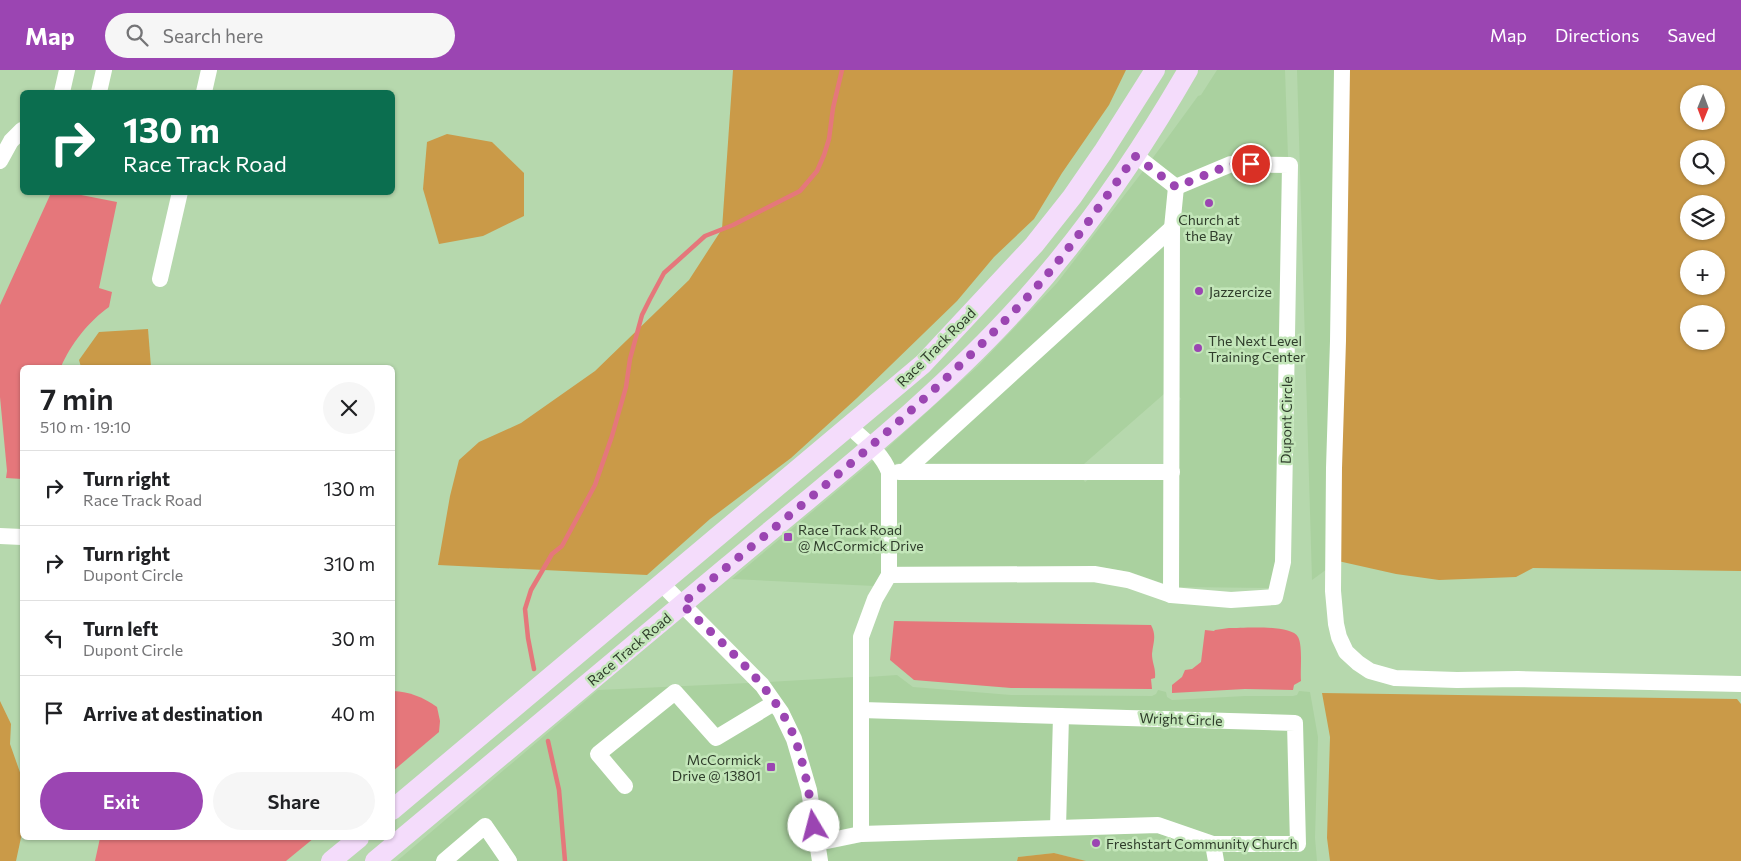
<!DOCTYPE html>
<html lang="en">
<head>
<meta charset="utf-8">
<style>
  :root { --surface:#fff; --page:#f6f6f6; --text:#202124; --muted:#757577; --line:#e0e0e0; --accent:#9b45b2 }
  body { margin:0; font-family:Commissioner,sans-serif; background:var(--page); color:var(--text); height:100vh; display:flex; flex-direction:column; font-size:19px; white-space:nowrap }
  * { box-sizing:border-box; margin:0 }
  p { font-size:16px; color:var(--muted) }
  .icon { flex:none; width:28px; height:28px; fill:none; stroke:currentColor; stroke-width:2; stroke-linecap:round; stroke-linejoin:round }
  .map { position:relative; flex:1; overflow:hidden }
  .details { position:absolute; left:20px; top:295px; width:375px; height:475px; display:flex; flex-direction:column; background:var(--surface); border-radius:8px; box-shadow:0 1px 4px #0004 }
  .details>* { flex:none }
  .top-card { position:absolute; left:20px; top:20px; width:375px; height:105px; border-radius:8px; box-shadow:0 1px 4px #0004; background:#0b6e4f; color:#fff; overflow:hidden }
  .needle { width:32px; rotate:181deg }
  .fabs { position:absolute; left:1680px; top:15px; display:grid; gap:10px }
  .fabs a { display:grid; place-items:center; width:45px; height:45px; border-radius:50%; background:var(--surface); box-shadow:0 1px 4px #0004; font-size:25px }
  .pin { position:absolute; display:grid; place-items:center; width:42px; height:42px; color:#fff; margin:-21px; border:2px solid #fff; border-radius:50%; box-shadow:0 1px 5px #0007 }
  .me { position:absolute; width:55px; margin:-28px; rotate:352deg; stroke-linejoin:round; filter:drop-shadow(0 0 4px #0008) }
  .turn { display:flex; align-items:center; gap:18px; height:105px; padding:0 20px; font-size:22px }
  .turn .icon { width:65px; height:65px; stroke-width:2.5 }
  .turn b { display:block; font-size:35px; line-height:42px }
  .round { display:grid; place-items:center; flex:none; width:52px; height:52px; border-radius:26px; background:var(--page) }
  .overview { display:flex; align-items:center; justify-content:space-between; height:85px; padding:0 20px }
  h1 { font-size:30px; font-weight:600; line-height:38px }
  .button { display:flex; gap:10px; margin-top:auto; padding:10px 20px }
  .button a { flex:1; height:58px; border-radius:30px; background:var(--accent); color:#fff; font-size:20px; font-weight:600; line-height:58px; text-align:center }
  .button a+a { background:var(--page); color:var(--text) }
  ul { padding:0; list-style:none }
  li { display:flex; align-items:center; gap:15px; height:75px; padding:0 20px; border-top:1px solid var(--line) }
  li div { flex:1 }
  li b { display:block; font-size:19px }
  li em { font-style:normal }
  header { display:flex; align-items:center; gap:30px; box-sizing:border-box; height:70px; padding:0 25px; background:var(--accent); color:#fff }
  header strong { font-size:24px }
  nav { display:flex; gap:28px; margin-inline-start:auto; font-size:18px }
  .search { width:350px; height:45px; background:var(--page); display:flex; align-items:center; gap:12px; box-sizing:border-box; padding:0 18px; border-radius:28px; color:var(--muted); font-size:19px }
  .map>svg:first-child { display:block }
  .built { fill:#aad19f }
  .green { fill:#ca9a48; fill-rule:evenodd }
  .water { fill:#e5777b }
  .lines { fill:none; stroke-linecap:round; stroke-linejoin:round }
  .stream { stroke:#e5777b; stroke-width:4.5 }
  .minor { stroke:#fff; stroke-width:16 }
  .major { stroke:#f4dcfb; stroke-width:20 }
  .route { stroke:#9b45b2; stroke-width:9; stroke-dasharray:0 16.2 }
  .poi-dot { fill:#9b45b2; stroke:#c3e6b9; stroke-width:2 }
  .labels { text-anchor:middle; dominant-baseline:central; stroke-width:5; stroke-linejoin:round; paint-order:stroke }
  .poi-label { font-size:14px; fill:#2f3d2b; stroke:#c3e6b9; text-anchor:start }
  .street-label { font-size:14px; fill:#2f3d2b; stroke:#c3e6b9 }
</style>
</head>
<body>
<header>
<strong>Map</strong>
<div class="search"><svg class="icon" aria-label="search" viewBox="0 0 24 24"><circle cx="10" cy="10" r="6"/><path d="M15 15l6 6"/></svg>Search here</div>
<nav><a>Map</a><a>Directions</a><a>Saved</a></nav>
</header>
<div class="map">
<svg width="1741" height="791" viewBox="0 0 1741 791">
  <rect width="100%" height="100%" fill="#b6d8ad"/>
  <g class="built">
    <path d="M1217 0H1285L1288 87 1177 108 1152 89 1198 26 1201 25Z"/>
    <path d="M1297 0H1340L1338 491 1312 510Z"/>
    <path d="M1143 101 1169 121 1165 154 901 393 894 394 891 388 885 380 978 296 1057 213Z"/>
    <path d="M1233 102 1283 103 1276 491 1270 518 1178 517V332L1181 329 1178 325 1179 158 1183 123Z"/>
    <path d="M1165 174 1164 324 1084 394 924 393Z"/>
    <path d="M874 390 882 404V502L874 516 732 509Z"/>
    <path d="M904 409H1083L1085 412 1089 409 1165 410 1164 514 1130 502 1094 496H896V410Z"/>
    <path d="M897 605 913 617 1011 625 1152 626 1156 624 1158 620 1166 622 1167 627 1172 630 1245 626H1293L1297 625 1299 621 1310 622 1318 667 1315 768 1317 791H1223L1222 782H1298L1302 652 1295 645 868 632V607Z"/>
    <path d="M854 607V757L823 764 768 612Z"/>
    <path d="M749 613 757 621 775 647 788 672 802 722 813 791H397L598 620Z"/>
    <path d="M868 648 1288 660 1291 766H1213L1158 747 868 756Z"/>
    <path d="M1157 763 1206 780 1209 791H1086L1054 783 1018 787 1017 791H827L825 780 862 772Z"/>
  </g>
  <g class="green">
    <path d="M733 0H1126L1109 35 1062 103 1034 149 994 187 957 231 857 328 791 388 710 449 647 505 438 495 450 426 459 390 479 372 521 353 595 301 689 210 722 159Z"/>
    <path d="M1340 0H1741V501L1533 498 1516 507 1439 510 1396 504 1338 491ZM1689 24H1716V51H1689ZM1689 79H1716V106H1689ZM1689 134H1716V161H1689ZM1689 189H1716V216H1689ZM1689 244H1716V271H1689Z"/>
    <path d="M447 64 492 72 524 103V146L483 166 439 174 423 119 427 72Z"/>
    <path d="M148 259 151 297H81L79 290 99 262Z"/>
    <path d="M1322 623 1737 629 1741 634V791H1330L1327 768 1330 667Z"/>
    <path d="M0 631 11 654 10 674 22 708V763L16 791H0Z"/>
    <path d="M1054 783 1086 791H1017L1018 787Z"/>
  </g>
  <g class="water">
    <path d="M51 123H71L117 132 99 218 112 222 109 237C89 251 70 275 61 297L22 298V409L6 408 7 401 0 327V235Z"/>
    <path d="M894 551 1151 555C1157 566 1153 573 1152 584 1152 593 1156 598 1155 608L1151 609 1152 619 1011 618 914 610 890 590Z"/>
    <path d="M1229 558C1243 558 1291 554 1298 567 1303 576 1300 601 1301 611L1294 615 1293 620 1245 619 1172 623V615L1182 607 1185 600 1192 599 1201 592 1205 560 1214 561 1215 560Z"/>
    <path d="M393 621C410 622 423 627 437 637L440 651 439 662 393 701Z"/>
    <path d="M100 768H314L286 791H95Z"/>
  </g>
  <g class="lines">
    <g class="stream">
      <path d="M534 599 528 568 525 539 531 520 552 484 562 476 595 415 612 366 626 317 630 289 642 245 650 229 664 203 705 166 733 155 800 121 817 101 824 85 829 69 833 38 842 0"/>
      <path d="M548 671 559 720 565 791"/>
    </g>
    <g class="minor">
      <path d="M1342 0 1338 271 1334 398 1333 521 1336 554 1339 567 1346 582 1358 593 1370 601 1395 608 1457 610 1518 609 1741 614"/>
      <path d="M62 22 67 0"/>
      <path d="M99 22 104 0"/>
      <path d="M204 22 209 0"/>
      <path d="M0 91 11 71 22 60"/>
      <path d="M160 209 180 122"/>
      <path d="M850 357C864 370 882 383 889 402V505L1094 504 1128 510 1171 525 1231 530 1275 527 1283 492 1290 95 1231 94 1176 117 1135 85"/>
      <path d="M899 402H1172"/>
      <path d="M904 402 1172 158"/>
      <path d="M0 466 22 467"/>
      <path d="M662 514 762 615 781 642 794 669 809 720 820 791"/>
      <path d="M1171 525 1172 158 1176 117"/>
      <path d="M625 716 598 684 675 622 716 668 774 633"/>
      <path d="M1058 758 1061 646"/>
      <path d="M861 764V567L875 529 889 505"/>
      <path d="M817 773 861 764 1158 755 1213 774H1298L1295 653 861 640"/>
      <path d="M1213 774 1216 791"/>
      <path d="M444 791 485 756 509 791"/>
    </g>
    <g class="major">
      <path d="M392 740 923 294 1034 175 1072 127 1103 82 1155 0"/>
      <path d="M331 791 359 768"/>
      <path d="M375 791C493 693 610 595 727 497 828 412 934 331 1022 233 1086 162 1140 83 1188 0"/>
    </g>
  </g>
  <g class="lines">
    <path class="route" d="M814 756C810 727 805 697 795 669 775 617 721 573 682 534 798 438 916 344 1020 235 1063 190 1099 137 1135 86L1176 117 1232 94H1251"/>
  </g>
  <g class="poi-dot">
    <circle cx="1209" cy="133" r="5"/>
    <circle cx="1199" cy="221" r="5"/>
    <circle cx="1198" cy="278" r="5"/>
    <rect x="783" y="462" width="10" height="10" rx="2.5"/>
    <rect x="766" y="692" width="10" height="10" rx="2.5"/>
    <circle cx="1096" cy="773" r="5"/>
  </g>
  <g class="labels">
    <g class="poi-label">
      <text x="1209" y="149" text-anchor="middle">Church at<tspan x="1209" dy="16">the Bay</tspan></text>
      <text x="1209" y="221">Jazzercize</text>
      <text x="1208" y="270">The Next Level<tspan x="1208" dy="16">Training Center</tspan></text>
      <text x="798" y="459">Race Track Road<tspan x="798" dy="16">@ McCormick Drive</tspan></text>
      <text x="761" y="689" text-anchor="end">McCormick<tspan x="761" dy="16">Drive @ 13801</tspan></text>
      <text x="1106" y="773">Freshstart Community Church</text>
    </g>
    <g class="street-label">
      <text transform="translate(936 277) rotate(-45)">Race Track Road</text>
      <text transform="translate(1286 350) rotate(-89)">Dupont Circle</text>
      <text transform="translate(629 579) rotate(-40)">Race Track Road</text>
      <text transform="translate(1181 649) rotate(2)">Wright Circle</text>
    </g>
  </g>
</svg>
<div class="fabs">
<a><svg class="needle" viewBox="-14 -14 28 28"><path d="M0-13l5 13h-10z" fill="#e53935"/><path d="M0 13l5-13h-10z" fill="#757577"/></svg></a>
<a><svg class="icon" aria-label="search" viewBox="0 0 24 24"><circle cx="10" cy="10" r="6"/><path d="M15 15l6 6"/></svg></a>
<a><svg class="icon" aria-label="layers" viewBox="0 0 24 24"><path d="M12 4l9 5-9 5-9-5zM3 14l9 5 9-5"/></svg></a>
<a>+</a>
<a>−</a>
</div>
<div class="pin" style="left:1251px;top:94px;background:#d93025"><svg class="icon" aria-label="arrive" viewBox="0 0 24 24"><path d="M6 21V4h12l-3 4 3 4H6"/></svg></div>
<svg class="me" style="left:814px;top:756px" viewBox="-20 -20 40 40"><circle r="19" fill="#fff"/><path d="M0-13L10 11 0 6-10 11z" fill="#9b45b2"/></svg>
<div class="top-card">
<div class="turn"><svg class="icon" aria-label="right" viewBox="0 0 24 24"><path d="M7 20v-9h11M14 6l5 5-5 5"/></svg><div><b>130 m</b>Race Track Road</div></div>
</div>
<section class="details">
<div class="overview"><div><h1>7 min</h1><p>510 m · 19:10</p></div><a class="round"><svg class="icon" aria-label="close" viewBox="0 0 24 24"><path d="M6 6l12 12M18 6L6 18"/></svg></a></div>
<ul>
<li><svg class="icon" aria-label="right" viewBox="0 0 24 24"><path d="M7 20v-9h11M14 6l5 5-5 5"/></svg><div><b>Turn right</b><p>Race Track Road</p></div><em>130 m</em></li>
<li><svg class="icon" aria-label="right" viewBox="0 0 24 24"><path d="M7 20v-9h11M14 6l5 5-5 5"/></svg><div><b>Turn right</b><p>Dupont Circle</p></div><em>310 m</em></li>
<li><svg class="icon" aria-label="left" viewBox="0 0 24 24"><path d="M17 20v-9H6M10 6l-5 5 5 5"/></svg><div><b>Turn left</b><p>Dupont Circle</p></div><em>30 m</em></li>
<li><svg class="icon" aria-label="arrive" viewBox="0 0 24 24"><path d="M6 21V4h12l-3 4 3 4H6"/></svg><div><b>Arrive at destination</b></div><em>40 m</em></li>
</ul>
<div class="button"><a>Exit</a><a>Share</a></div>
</section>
</div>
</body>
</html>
